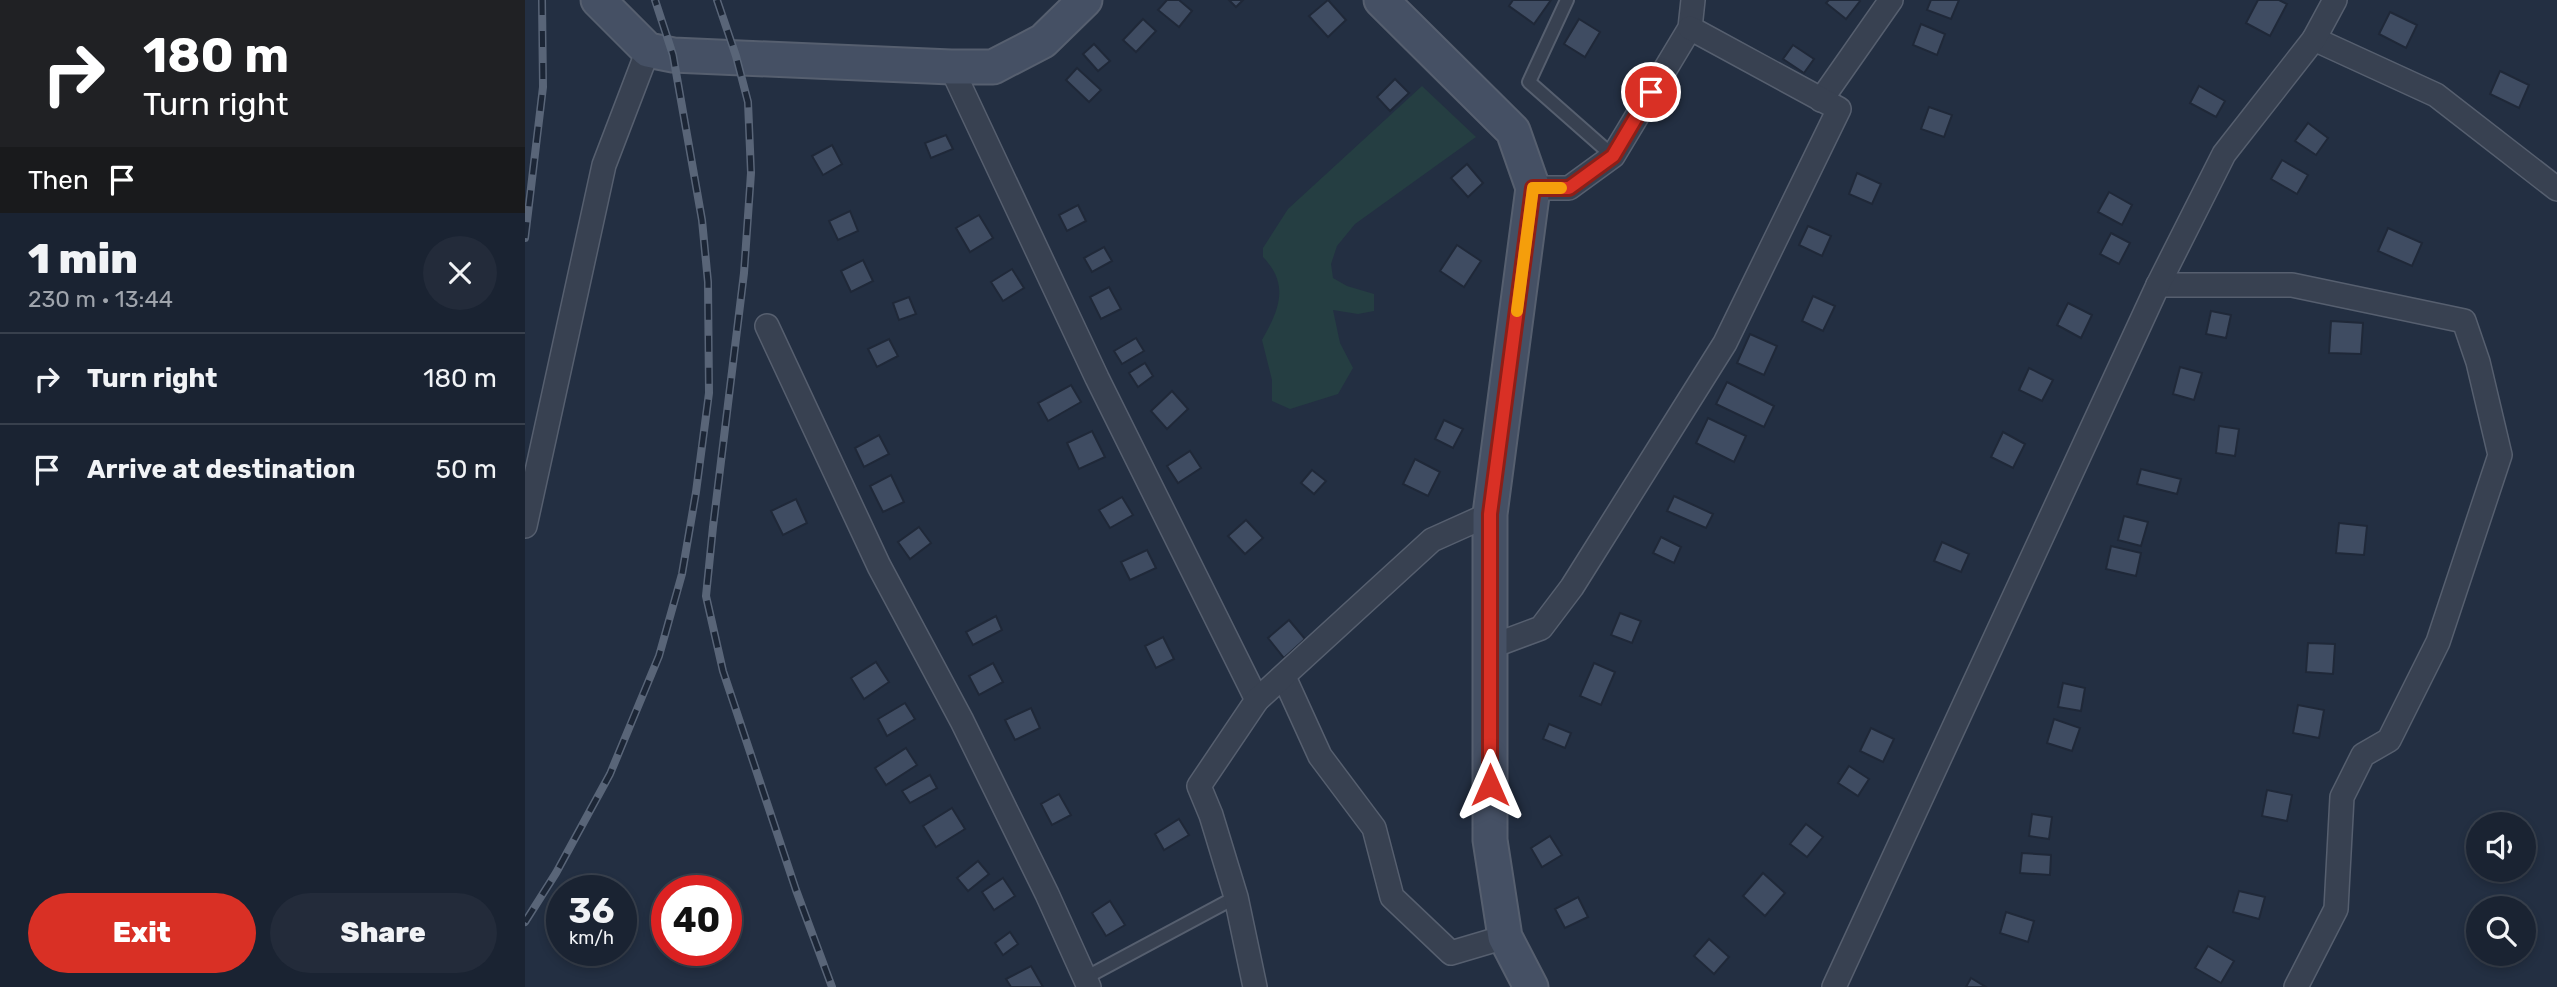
<!DOCTYPE html>
<html lang="en">
<head>
<meta charset="utf-8">
<style>
  :root { --surface:#1a2332; --page:#232b3a; --text:#f1f3f6; --muted:#9fa4ac; --line:#38404d; --accent:#d93025 }
  body { margin:0; font-family:Rubik,sans-serif; background:var(--page); color:var(--text); height:100vh; display:flex; flex-direction:column; font-size:26px; white-space:nowrap }
  * { box-sizing:border-box; margin:0 }
  p { font-size:23px; color:var(--muted) }
  .icon { flex:none; width:38px; height:38px; fill:none; stroke:currentColor; stroke-width:2; stroke-linecap:round; stroke-linejoin:round }
  .map { position:relative; flex:1; overflow:hidden }
  .sheet { display:flex; flex-direction:column; background:var(--surface); width:525px }
  .sheet>* { flex:none }
  .guide { background:#202124; color:#fff; overflow:hidden }
  .fabs { position:absolute; left:1941px; top:812px; display:grid; gap:14px }
  .fabs a { display:grid; place-items:center; width:70px; height:70px; border-radius:50%; background:var(--surface); box-shadow:0 4px 10px #0003,0 0 0 2px var(--line); font-size:35px }
  .speed { position:absolute; left:21px; top:875px; display:flex; gap:14px; font-size:35px; font-weight:700; text-align:center }
  .speed>* { display:grid; place-content:center; width:91px; height:91px; border-radius:50%; background:var(--surface); box-shadow:0 4px 10px #0003,0 0 0 2px var(--line); line-height:1 }
  .speed small { font-size:18px; font-weight:400 }
  .speed .limit { border:10px solid #d22; background:#fff; color:#111 }
  .pin { position:absolute; display:grid; place-items:center; width:60px; height:60px; color:#fff; margin:-30px; border:4px solid #fff; border-radius:50%; box-shadow:0 2px 7px #0007 }
  .me { position:absolute; width:77px; margin:-38px; rotate:0deg; stroke-linejoin:round; filter:drop-shadow(0 0 5px #0008) }
  .turn { display:flex; align-items:center; gap:24px; height:147px; padding:0 28px; font-size:32px }
  .turn .icon { width:91px; height:91px; stroke-width:2.5 }
  .turn b { display:block; font-size:49px; line-height:60px }
  .then { display:flex; align-items:center; height:66px; padding:0 28px; background:#0003; gap:14px; font-size:26px }
  .round { display:grid; place-items:center; flex:none; width:74px; height:74px; border-radius:37px; background:var(--page) }
  .summary { display:flex; align-items:center; justify-content:space-between; height:119px; padding:0 28px }
  h1 { font-size:42px; font-weight:800; line-height:52px }
  .button { display:flex; gap:14px; margin-top:auto; padding:14px 28px }
  .button a { flex:1; height:80px; border-radius:42px; background:var(--accent); color:#fff; font-size:28px; font-weight:800; line-height:80px; text-align:center }
  .button a+a { background:var(--page); color:var(--text) }
  ul { padding:0; list-style:none }
  li { display:flex; align-items:center; gap:21px; height:91px; padding:0 28px; border-top:2px solid var(--line) }
  li div { flex:1 }
  li b { display:block; font-size:26px }
  li em { font-style:normal }
  main { display:flex; flex:1; min-height:0 }
  .map>svg:first-child { display:block }
  .green { fill:#253e42 }
  .building { fill:#3f4c62; stroke:#1f2838; stroke-width:2 }
  .lines { fill:none; stroke-linecap:round; stroke-linejoin:round }
  .lane-casing { stroke:#565f6f; stroke-width:16 }
  .street-casing { stroke:#565f6f; stroke-width:26 }
  .secondary-casing { stroke:#565f6f; stroke-width:37 }
  .lane { stroke:#384151; stroke-width:12 }
  .street { stroke:#384151; stroke-width:23 }
  .secondary { stroke:#455064; stroke-width:33 }
  .rail-casing { stroke:#596578; stroke-width:8 }
  .rail { stroke:#1c2636; stroke-width:5; stroke-dasharray:16; stroke-linecap:butt }
  .route-casing { stroke:#8d1f18; stroke-width:18 }
  .route { stroke:#d93025; stroke-width:12 }
  .slow { stroke:#f59e0b; stroke-width:12 }
</style>
</head>
<body>
<main>
<section class="sheet">
<div class="guide">
<div class="turn"><svg class="icon" aria-label="right" viewBox="0 0 24 24"><path d="M7 20v-9h11M14 6l5 5-5 5"/></svg><div><b>180 m</b>Turn right</div></div>
<div class="then">Then<svg class="icon" aria-label="arrive" viewBox="0 0 24 24"><path d="M6 21V4h12l-3 4 3 4H6"/></svg></div>
</div>
<div class="summary"><div><h1>1 min</h1><p>230 m · 13:44</p></div><a class="round"><svg class="icon" aria-label="close" viewBox="0 0 24 24"><path d="M6 6l12 12M18 6L6 18"/></svg></a></div>
<ul>
<li><svg class="icon" aria-label="right" viewBox="0 0 24 24"><path d="M7 20v-9h11M14 6l5 5-5 5"/></svg><div><b>Turn right</b></div><em>180 m</em></li>
<li><svg class="icon" aria-label="arrive" viewBox="0 0 24 24"><path d="M6 21V4h12l-3 4 3 4H6"/></svg><div><b>Arrive at destination</b></div><em>50 m</em></li>
</ul>
<div class="button"><a>Exit</a><a>Share</a></div>
</section>
<div class="map">
<svg width="2032" height="987" viewBox="0 0 2032 987">
  <rect width="100%" height="100%" fill="#232f42"/>
  <path class="green" d="M897 86 951 137 830 224 812 246 806 264 808 278 822 286 849 294V311L833 314 808 310 815 343 828 368 813 394 765 409 747 401V380L737 340C754 310 765 285 738 257V248L763 209Z"/>
  <g class="building">
    <path d="M642 0H654L667 11 654 27 633 10Z"/>
    <path d="M704 0H718L711 7Z"/>
    <path d="M803 0 821 20 803 37 784 16Z"/>
    <path d="M988 0H1026L1009 24 984 6Z"/>
    <path d="M1304 0H1334L1335 1 1321 19 1301 3Z"/>
    <path d="M1406 0H1434L1426 19 1402 10Z"/>
    <path d="M1733 0H1754L1762 4 1745 36 1721 23Z"/>
    <path d="M1865 12 1892 25 1881 48 1854 34Z"/>
    <path d="M618 19 631 31 611 52 598 40Z"/>
    <path d="M1054 19 1075 32 1060 57 1039 44Z"/>
    <path d="M1396 24 1420 34 1412 55 1388 45Z"/>
    <path d="M569 44 585 61 573 71 558 54Z"/>
    <path d="M1268 45 1289 59 1279 73 1258 59Z"/>
    <path d="M552 68 576 90 564 102 541 80Z"/>
    <path d="M1975 71 2004 85 1994 108 1965 94Z"/>
    <path d="M870 79 884 93 865 111 852 97Z"/>
    <path d="M1674 86 1700 101 1691 117 1665 103Z"/>
    <path d="M1404 107 1427 115 1419 137 1396 129Z"/>
    <path d="M1783 123 1803 138 1791 155 1770 141Z"/>
    <path d="M421 135 428 149 406 158 400 143Z"/>
    <path d="M307 145 317 164 298 175 287 156Z"/>
    <path d="M1757 160 1783 175 1772 194 1746 179Z"/>
    <path d="M942 164 958 183 943 197 926 178Z"/>
    <path d="M1332 173 1356 184 1347 204 1324 194Z"/>
    <path d="M1584 192 1607 205 1597 225 1573 212Z"/>
    <path d="M553 205 561 221 542 231 534 215Z"/>
    <path d="M325 211 333 231 313 240 304 221Z"/>
    <path d="M454 215 468 238 445 252 431 228Z"/>
    <path d="M1283 226 1306 236 1297 256 1274 245Z"/>
    <path d="M1863 228 1897 243 1887 266 1853 251Z"/>
    <path d="M1586 233 1605 243 1594 264 1575 254Z"/>
    <path d="M932 245 956 261 939 287 915 271Z"/>
    <path d="M579 247 587 261 567 272 559 258Z"/>
    <path d="M338 260 348 281 326 292 316 271Z"/>
    <path d="M487 269 499 288 478 301 466 282Z"/>
    <path d="M584 287 596 309 576 319 565 297Z"/>
    <path d="M1288 296 1310 306 1298 331 1277 321Z"/>
    <path d="M384 297 391 314 374 320 368 303Z"/>
    <path d="M1543 303 1567 315 1556 338 1532 325Z"/>
    <path d="M1686 311 1706 315 1701 338 1681 334Z"/>
    <path d="M1806 321 1838 323 1836 354 1804 353Z"/>
    <path d="M1225 334 1252 346 1239 375 1212 363Z"/>
    <path d="M611 338 619 351 597 364 589 351Z"/>
    <path d="M364 339 373 356 352 367 343 349Z"/>
    <path d="M620 363 628 376 613 387 604 373Z"/>
    <path d="M1655 367 1677 373 1669 400 1648 394Z"/>
    <path d="M1504 368 1528 380 1517 401 1494 390Z"/>
    <path d="M1202 382 1249 406 1239 427 1191 404Z"/>
    <path d="M546 385 556 402 523 421 513 403Z"/>
    <path d="M647 391 663 409 642 429 626 411Z"/>
    <path d="M1183 418 1221 436 1209 462 1171 443Z"/>
    <path d="M919 420 938 429 928 448 910 439Z"/>
    <path d="M1694 426 1714 429 1710 456 1691 453Z"/>
    <path d="M567 431 580 457 554 469 542 443Z"/>
    <path d="M1478 432 1500 444 1488 468 1466 457Z"/>
    <path d="M354 435 364 454 339 467 330 448Z"/>
    <path d="M665 451 676 468 653 483 642 466Z"/>
    <path d="M890 459 915 472 903 496 878 484Z"/>
    <path d="M1616 469 1656 479 1652 494 1612 484Z"/>
    <path d="M787 470 801 481 789 494 776 483Z"/>
    <path d="M366 475 379 502 358 512 345 486Z"/>
    <path d="M1149 496 1188 514 1181 528 1142 511Z"/>
    <path d="M597 497 608 515 585 528 574 510Z"/>
    <path d="M271 499 282 523 258 535 246 511Z"/>
    <path d="M1599 516 1623 522 1616 546 1593 540Z"/>
    <path d="M721 520 738 538 720 554 703 536Z"/>
    <path d="M1814 523 1842 526 1839 555 1811 553Z"/>
    <path d="M394 527 406 543 385 559 373 542Z"/>
    <path d="M1136 537 1156 547 1149 563 1128 553Z"/>
    <path d="M1417 542 1444 554 1436 572 1409 561Z"/>
    <path d="M1586 546 1616 553 1611 576 1581 569Z"/>
    <path d="M622 550 631 568 605 580 596 562Z"/>
    <path d="M1095 613 1116 621 1107 643 1086 635Z"/>
    <path d="M471 616 477 630 448 645 441 632Z"/>
    <path d="M764 620 780 639 759 658 743 638Z"/>
    <path d="M638 637 649 659 631 668 620 646Z"/>
    <path d="M1783 643 1810 644 1808 674 1781 672Z"/>
    <path d="M351 662 364 682 339 699 326 678Z"/>
    <path d="M468 663 478 682 454 695 444 676Z"/>
    <path d="M1069 663 1090 672 1076 705 1055 696Z"/>
    <path d="M1538 683 1560 688 1556 711 1533 707Z"/>
    <path d="M380 703 390 719 362 736 353 719Z"/>
    <path d="M1773 705 1799 710 1794 738 1768 733Z"/>
    <path d="M506 708 515 728 490 740 480 720Z"/>
    <path d="M1529 719 1555 728 1547 751 1522 743Z"/>
    <path d="M1024 724 1046 733 1040 748 1018 739Z"/>
    <path d="M1346 728 1369 739 1358 762 1335 751Z"/>
    <path d="M381 748 392 765 361 785 350 768Z"/>
    <path d="M1324 766 1344 779 1333 796 1313 783Z"/>
    <path d="M405 775 412 788 385 803 377 791Z"/>
    <path d="M1742 790 1767 795 1762 821 1737 816Z"/>
    <path d="M534 794 546 815 527 825 516 804Z"/>
    <path d="M427 808 440 829 411 847 398 826Z"/>
    <path d="M1507 814 1527 817 1524 839 1504 836Z"/>
    <path d="M654 819 664 835 639 850 630 834Z"/>
    <path d="M1281 824 1298 837 1282 857 1265 844Z"/>
    <path d="M1025 836 1037 855 1017 867 1006 848Z"/>
    <path d="M1497 853 1526 855 1525 875 1495 873Z"/>
    <path d="M453 861 464 874 443 891 432 878Z"/>
    <path d="M1238 873 1260 893 1240 916 1218 896Z"/>
    <path d="M478 878 490 896 469 910 457 892Z"/>
    <path d="M1714 891 1740 897 1734 919 1708 912Z"/>
    <path d="M1053 897 1063 917 1040 928 1030 909Z"/>
    <path d="M585 901 600 925 581 936 567 913Z"/>
    <path d="M1481 912 1509 921 1503 942 1475 933Z"/>
    <path d="M485 932 493 944 478 955 470 943Z"/>
    <path d="M1184 939 1204 957 1189 974 1169 956Z"/>
    <path d="M1683 946 1709 961 1696 983 1670 968Z"/>
    <path d="M506 966 518 987H486L481 979Z"/>
    <path d="M1446 978 1461 987H1441Z"/>
  </g>
  <g class="lines">
    <defs>
      <g id="lane">
        <path d="M1042 0 1004 82 1088 156"/>
        <path d="M560 978 711 897"/>
      </g>
      <g id="street">
        <path d="M1789 39 1911 95 2032 189"/>
        <path d="M426 67 572 378 732 700"/>
        <path d="M1296 100 1366 0"/>
        <path d="M1008 188H1044L1088 156 1165 28 1168 0"/>
        <path d="M1633 285H1767L1939 321 1953 362 1975 455 1913 642 1864 740 1838 755 1817 797 1811 909 1771 987"/>
        <path d="M242 326 354 566 437 721 522 894 564 987"/>
        <path d="M0 526 79 165 123 50"/>
        <path d="M965 647 1016 628 1047 587 1200 343 1314 109 1165 28"/>
        <path d="M759 677 795 756 849 828 867 897 926 953 980 937"/>
        <path d="M730 987 711 897 686 815 674 786 732 700 907 540 965 514"/>
        <path d="M1309 987 1633 285 1699 154 1789 39 1810 0"/>
      </g>
      <g id="secondary">
        <path d="M73 0 123 50 148 55 426 67H468L518 41 560 0"/>
        <path d="M856 0 988 131 1008 188 965 514V840L980 937 1006 987"/>
      </g>
    </defs>
    <use href="#lane" class="lane-casing"/>
    <use href="#street" class="street-casing"/>
    <use href="#secondary" class="secondary-casing"/>
    <use href="#lane" class="lane"/>
    <use href="#street" class="street"/>
    <use href="#secondary" class="secondary"/>
    <defs>
      <g id="rail">
        <path d="M192 0 211 56 223 102 226 173 219 273 188 527 181 596 198 671 271 890 307 987"/>
        <path d="M0 238 18 87 17 0"/>
        <path d="M0 922 31 873 85 774 134 656 157 574 171 492 184 393 183 282 177 220 148 55 130 0"/>
      </g>
    </defs>
    <use href="#rail" class="rail-casing"/>
    <use href="#rail" class="rail"/>
  </g>
  <g class="lines">
    <defs>
      <path id="route" d="M965 785V514L1008 188H1044L1088 156 1126 92"/>
    </defs>
    <use href="#route" class="route-casing"/>
    <use href="#route" class="route"/>
    <path class="slow" d="M992 311 1008 188H1036"/>
  </g>
</svg>
<div class="fabs">
<a><svg class="icon" aria-label="sound" viewBox="0 0 24 24"><path d="M4 9h4l5-4v14l-5-4H4zM17 9q2 3 0 6"/></svg></a>
<a><svg class="icon" aria-label="search" viewBox="0 0 24 24"><circle cx="10" cy="10" r="6"/><path d="M15 15l6 6"/></svg></a>
</div>
<div class="speed"><div>36<small>km/h</small></div><div class="limit">40</div></div>
<div class="pin" style="left:1126px;top:92px;background:#d93025"><svg class="icon" aria-label="arrive" viewBox="0 0 24 24"><path d="M6 21V4h12l-3 4 3 4H6"/></svg></div>
<svg class="me" style="left:965px;top:785px" viewBox="-20 -20 40 40"><path d="M0-17L14 15 0 8-14 15z" fill="#d93025" stroke="#fff" stroke-width="4"/></svg>
</div>
</main>
</body>
</html>
